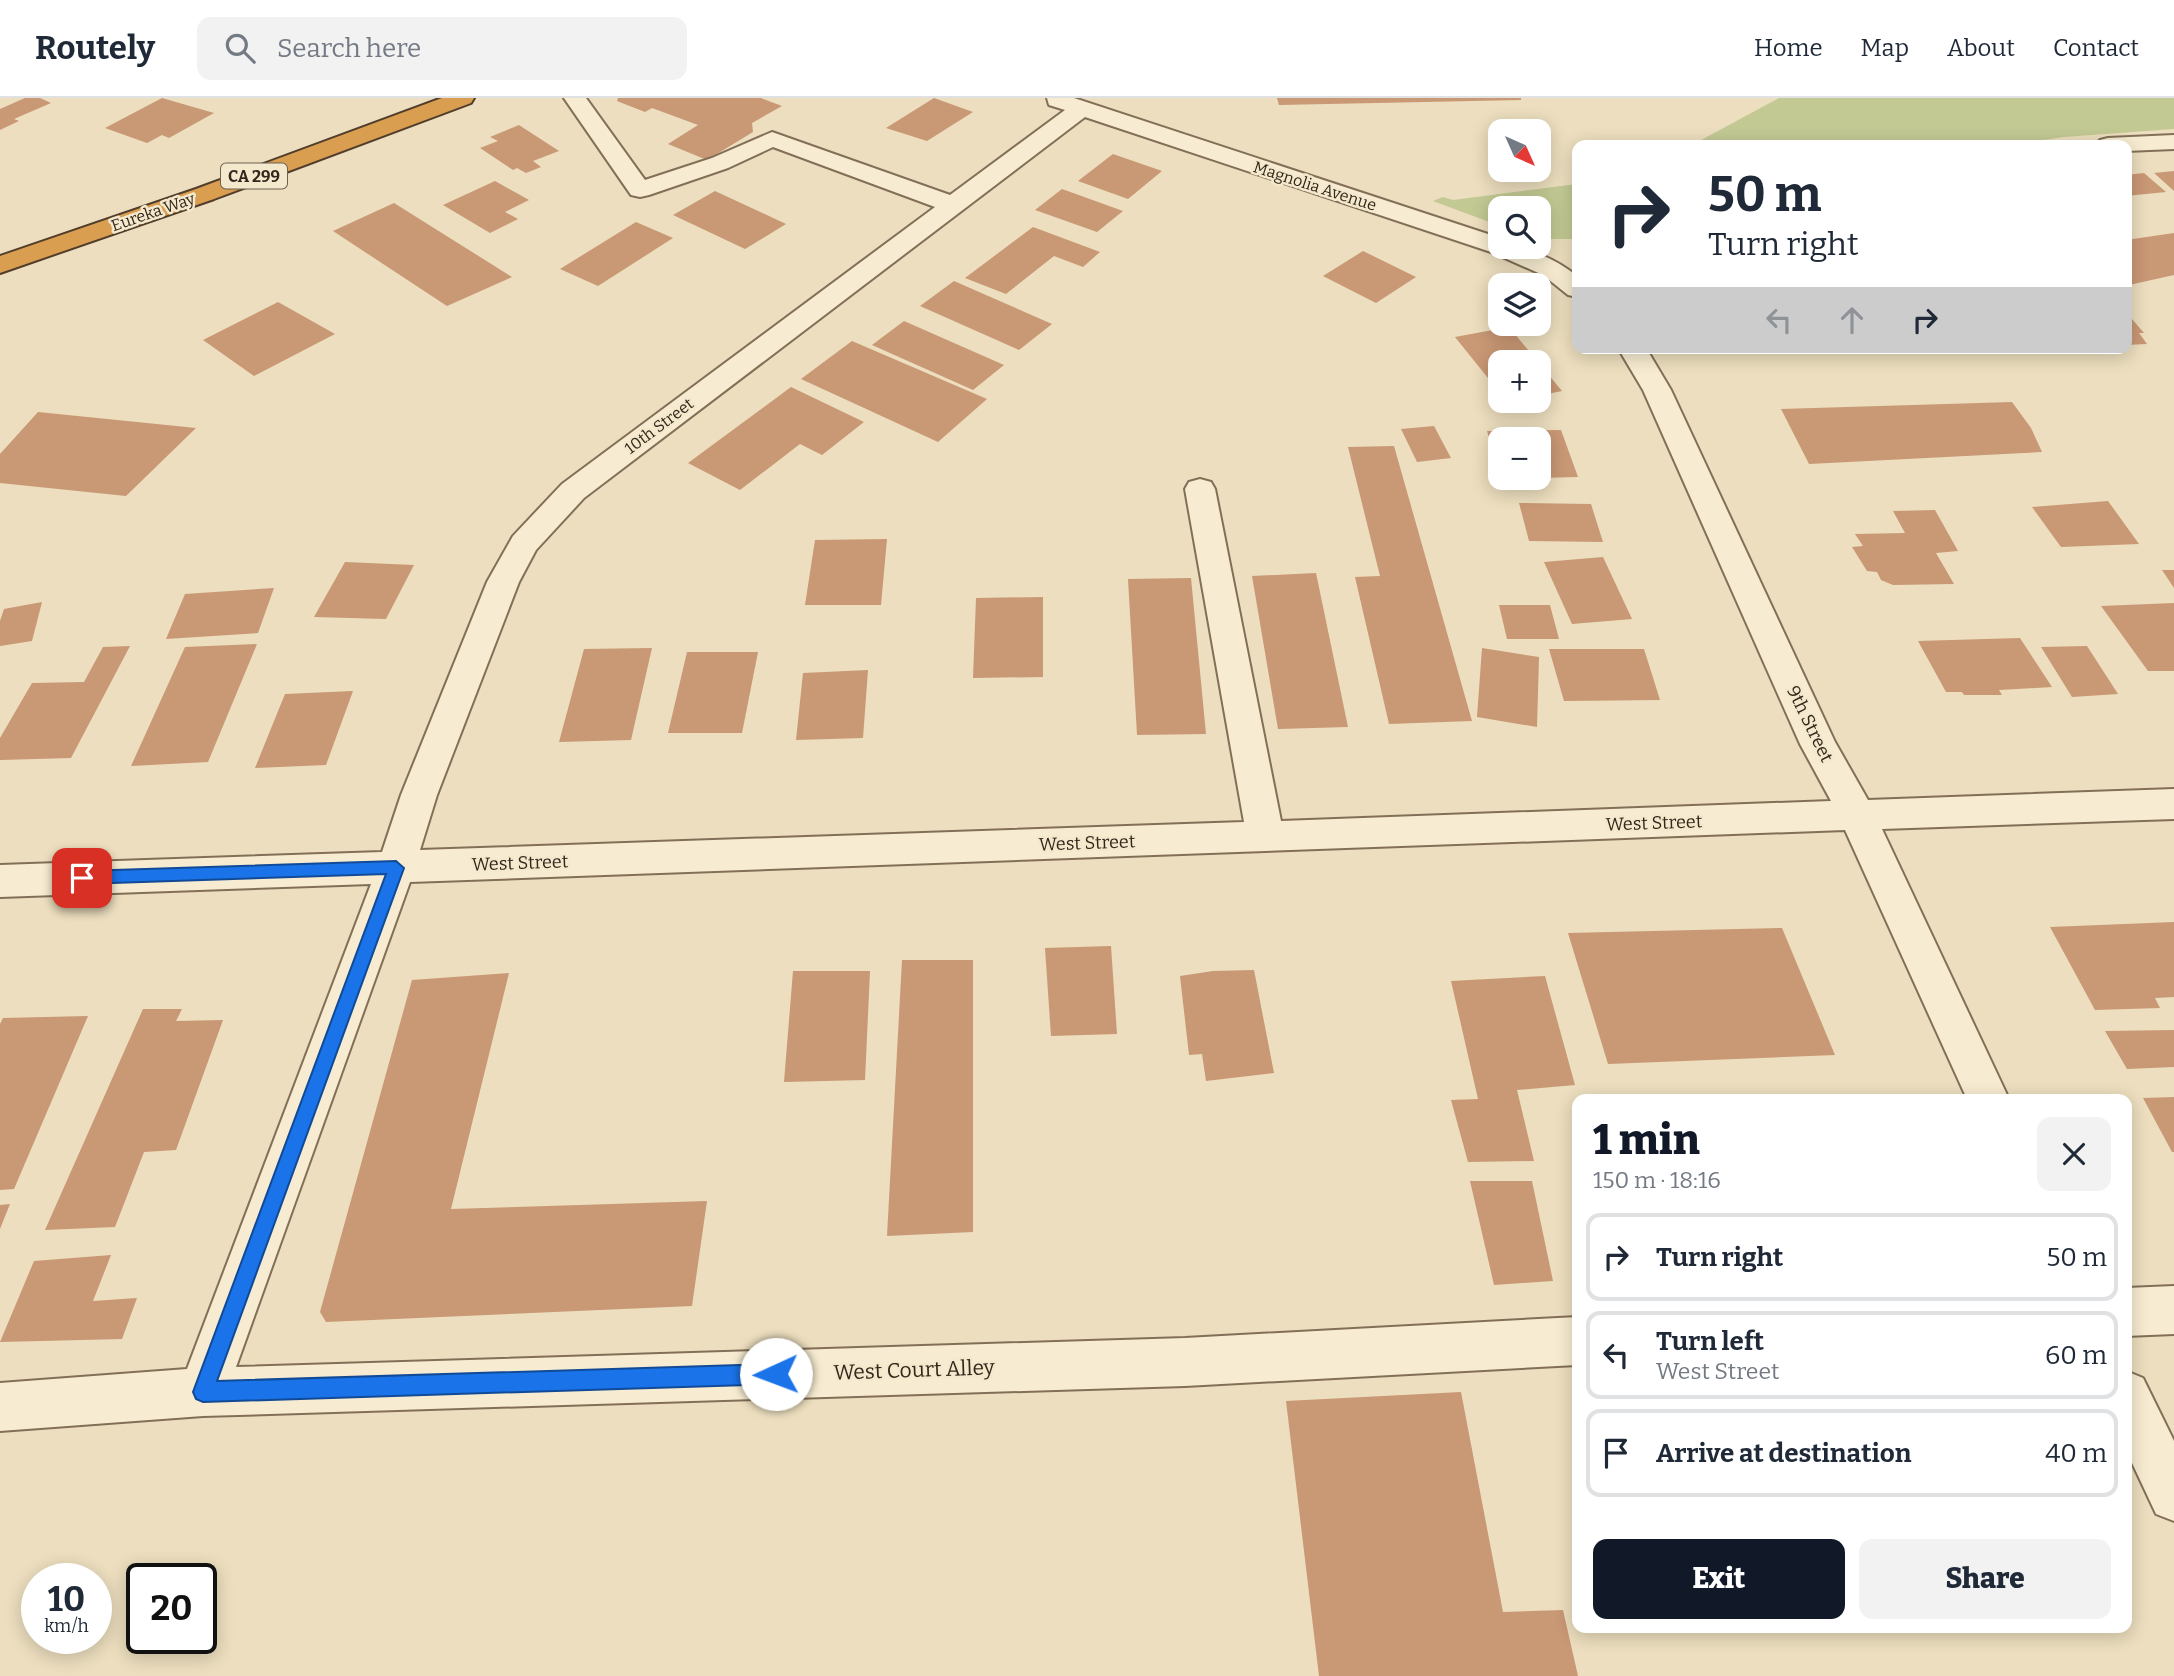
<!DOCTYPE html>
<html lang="en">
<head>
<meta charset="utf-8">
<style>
  :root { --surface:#fff; --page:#f2f2f3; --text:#1f2937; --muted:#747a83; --line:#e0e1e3; --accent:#111827 }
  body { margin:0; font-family:Bitter,serif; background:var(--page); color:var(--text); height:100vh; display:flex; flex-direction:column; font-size:26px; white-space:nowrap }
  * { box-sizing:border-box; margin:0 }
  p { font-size:23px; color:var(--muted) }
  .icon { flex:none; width:38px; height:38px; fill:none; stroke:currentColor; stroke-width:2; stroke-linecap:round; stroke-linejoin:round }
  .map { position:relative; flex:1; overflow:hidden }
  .sheet { position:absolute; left:1572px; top:996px; width:560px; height:539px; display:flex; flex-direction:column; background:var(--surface); border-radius:14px; box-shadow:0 4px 18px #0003 }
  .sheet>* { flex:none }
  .banner { position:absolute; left:1572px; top:42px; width:560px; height:214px; border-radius:14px; box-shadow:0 4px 18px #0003; background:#fff; color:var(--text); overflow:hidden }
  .needle { width:46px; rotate:135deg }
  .tools { position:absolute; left:1488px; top:21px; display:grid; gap:14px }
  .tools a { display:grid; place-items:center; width:63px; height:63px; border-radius:14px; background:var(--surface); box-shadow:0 4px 18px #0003; font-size:35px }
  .speed { position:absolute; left:21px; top:1465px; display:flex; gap:14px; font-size:35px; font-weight:700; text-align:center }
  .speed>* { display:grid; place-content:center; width:91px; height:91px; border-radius:50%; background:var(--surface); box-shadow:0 4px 18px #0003; line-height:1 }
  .speed small { font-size:18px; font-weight:400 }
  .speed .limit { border:4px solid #111; border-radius:10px; background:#fff; color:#111 }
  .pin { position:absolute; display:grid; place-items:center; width:60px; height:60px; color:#fff; margin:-30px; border-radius:14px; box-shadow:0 4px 10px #0006 }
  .me { position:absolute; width:77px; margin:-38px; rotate:268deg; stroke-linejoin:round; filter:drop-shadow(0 0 5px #0008) }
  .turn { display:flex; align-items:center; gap:24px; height:147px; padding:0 21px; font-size:32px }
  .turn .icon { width:91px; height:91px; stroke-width:2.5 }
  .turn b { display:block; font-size:49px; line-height:60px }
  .lanes { display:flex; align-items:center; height:66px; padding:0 21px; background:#0003; justify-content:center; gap:35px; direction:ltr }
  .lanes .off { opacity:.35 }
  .round { display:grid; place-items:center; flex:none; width:74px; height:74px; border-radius:14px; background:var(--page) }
  .overview { display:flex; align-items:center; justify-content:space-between; height:119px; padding:0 21px }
  h1 { font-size:42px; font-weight:800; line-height:52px; color:var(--accent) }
  .button { display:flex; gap:14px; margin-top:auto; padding:14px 21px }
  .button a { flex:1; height:80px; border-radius:14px; background:var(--accent); color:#fff; font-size:28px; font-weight:800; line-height:80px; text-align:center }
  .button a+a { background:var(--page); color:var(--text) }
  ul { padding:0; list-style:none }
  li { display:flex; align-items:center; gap:21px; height:88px; margin:0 14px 10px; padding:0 7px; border:4px solid var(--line); border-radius:14px }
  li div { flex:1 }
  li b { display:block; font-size:26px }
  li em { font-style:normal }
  header { display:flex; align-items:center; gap:42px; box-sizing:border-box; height:98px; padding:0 35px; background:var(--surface); border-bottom:2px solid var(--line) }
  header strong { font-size:33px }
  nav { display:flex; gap:38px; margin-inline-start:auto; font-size:24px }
  .search { width:490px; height:63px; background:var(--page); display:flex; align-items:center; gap:18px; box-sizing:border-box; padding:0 24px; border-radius:14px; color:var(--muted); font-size:26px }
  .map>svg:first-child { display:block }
  .green { fill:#c2c993 }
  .building { fill:#c99875 }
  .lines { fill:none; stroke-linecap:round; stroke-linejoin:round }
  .minor-casing { stroke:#836f58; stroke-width:4 }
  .highway-casing { stroke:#513d2c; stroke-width:4 }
  .minor { fill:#f7ecd1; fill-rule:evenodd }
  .highway { fill:#da9e50; fill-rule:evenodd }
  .route { fill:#1a73e8; stroke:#114b97; stroke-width:2 }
  .labels { text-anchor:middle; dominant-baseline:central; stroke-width:5; stroke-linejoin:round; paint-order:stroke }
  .shield { fill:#f4e9cd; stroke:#6d6151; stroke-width:2 }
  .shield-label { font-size:16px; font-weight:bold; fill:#33271c }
  .far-street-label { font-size:16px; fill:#33271c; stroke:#f4e9cd }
  .street-label { font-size:18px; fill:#33271c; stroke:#f4e9cd }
  .near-street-label { font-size:21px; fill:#33271c; stroke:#f4e9cd }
</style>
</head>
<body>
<header>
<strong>Routely</strong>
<div class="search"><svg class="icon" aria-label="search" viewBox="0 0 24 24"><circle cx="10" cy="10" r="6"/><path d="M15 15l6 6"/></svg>Search here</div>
<nav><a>Home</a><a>Map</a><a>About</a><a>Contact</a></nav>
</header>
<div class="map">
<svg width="2174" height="1578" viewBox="0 0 2174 1578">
  <rect width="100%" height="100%" fill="#ecdebe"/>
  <g class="green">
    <path d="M1779 0H2174V31L2064 39 2010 47H1692Z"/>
    <path d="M1577 86V141H1538V110H1500V128L1433 103 1443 99 1453 102Z"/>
  </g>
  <g class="building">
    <path d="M25 0H40L51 5 14 21 19 23 0 32V11Z"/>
    <path d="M162 0 214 15 169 40 162 37 147 45 105 30Z"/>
    <path d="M618 0H761L782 8 752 25 753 34 707 62 668 46 698 27 652 10 645 14 617 3Z"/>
    <path d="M934 0 973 14 927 43 886 30Z"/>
    <path d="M1277 0H1521V2L1279 7Z"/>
    <path d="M519 27 559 53 533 63 541 69 526 75 517 70 513 72 480 50 498 43 490 39Z"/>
    <path d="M1113 56 1162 73 1128 101 1078 83Z"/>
    <path d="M2174 73V93L2154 75Z"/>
    <path d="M2144 75 2166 94 2126 98V77Z"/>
    <path d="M495 83 529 102 505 114 518 121 490 135 443 107Z"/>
    <path d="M1062 91 1123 113 1097 134 1035 112Z"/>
    <path d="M715 93 786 126 745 151 673 117Z"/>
    <path d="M394 105 512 179 447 208 333 133Z"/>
    <path d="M636 124 673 140 598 188 560 171Z"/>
    <path d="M1033 129 1100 154 1083 169 1054 158 1006 196 965 180Z"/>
    <path d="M2174 135V177L2129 187 2126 185V142Z"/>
    <path d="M1363 153 1416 179 1376 205 1323 178Z"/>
    <path d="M954 183 1052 226 1019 252 920 208Z"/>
    <path d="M278 204 335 236 254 278 203 242Z"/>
    <path d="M2126 214 2144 235H2139L2147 246 2126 247Z"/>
    <path d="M904 223 1004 267 973 292 872 247Z"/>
    <path d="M1509 229 1538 264 1562 293 1538 298V264H1500V295L1455 239Z"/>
    <path d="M852 243 987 301 938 344 801 281Z"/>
    <path d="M791 289 864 324 822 357 800 346 740 392 688 365Z"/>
    <path d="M2012 304 2031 330 2042 354 1809 366 1781 311Z"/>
    <path d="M38 314 196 330 126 398 0 385V356Z"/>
    <path d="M1434 328 1451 360 1417 364 1401 331Z"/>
    <path d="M1561 332 1578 379 1538 380V341H1500L1499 372 1487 333Z"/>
    <path d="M1394 348 1472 623 1389 626 1355 479 1380 478 1348 349Z"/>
    <path d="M2108 403 2139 446 2061 449 2032 409Z"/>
    <path d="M1519 405 1591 406 1603 444 1529 443Z"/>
    <path d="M1935 412 1958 453 1936 455 1954 486 1893 487 1881 482 1877 474 1867 473 1852 449 1863 448 1855 436 1905 435 1893 413Z"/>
    <path d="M887 441 881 507H805L815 442Z"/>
    <path d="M1603 459 1632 521 1572 526 1544 464Z"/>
    <path d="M345 464 414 467 386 521 314 519Z"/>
    <path d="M2162 472H2174V490Z"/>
    <path d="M1316 475 1348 629 1278 631 1252 478Z"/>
    <path d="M1191 480 1206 636 1137 637 1128 481Z"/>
    <path d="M274 490 258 535 166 541 185 496Z"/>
    <path d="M1043 499V579L973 580 976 500Z"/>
    <path d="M42 504 32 543 0 548V523L4 511Z"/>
    <path d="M2174 505V573H2148L2101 508Z"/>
    <path d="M1499 507H1550L1559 541H1507Z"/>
    <path d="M2020 540 2052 589 1999 592 2002 597H1964L1962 594H1946L1918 543Z"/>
    <path d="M257 546 208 664 131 668 185 549Z"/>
    <path d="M130 548 71 660 0 662V640L32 585 84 584 103 549Z"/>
    <path d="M2087 548 2118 596 2072 599 2041 549Z"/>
    <path d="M652 550 631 642 559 644 584 551Z"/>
    <path d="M1482 550 1539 559 1537 629 1477 619Z"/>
    <path d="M1549 551H1644L1660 602 1564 603Z"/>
    <path d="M687 554H758L742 635H668Z"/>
    <path d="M868 572 863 640 796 642 803 575Z"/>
    <path d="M353 593 326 667 255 670 285 596Z"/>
    <path d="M2174 824V899L2155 900 2160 910 2095 912 2050 829Z"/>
    <path d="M1782 830 1835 957 1608 966 1568 835Z"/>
    <path d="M1111 848 1117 936 1051 938 1045 850Z"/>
    <path d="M902 862H973V1134L887 1138Z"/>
    <path d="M1254 872 1274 975 1206 983 1202 956 1189 957 1180 878 1213 873Z"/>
    <path d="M793 873H870L865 982 784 984Z"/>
    <path d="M509 875 451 1111 707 1103 692 1208 326 1224 320 1214 412 882Z"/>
    <path d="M1545 878 1575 987 1517 992 1534 1063 1468 1064 1451 1002 1478 1001 1451 883Z"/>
    <path d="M143 911H182L176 923 223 922 176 1052 144 1054 115 1129 45 1132Z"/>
    <path d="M88 918 14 1091 0 1092V926L3 920Z"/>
    <path d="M2174 932V969L2127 971 2105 933Z"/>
    <path d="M2174 999V1054H2172L2143 1000Z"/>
    <path d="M1470 1083H1532L1553 1183 1494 1187Z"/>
    <path d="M10 1106 0 1131V1107Z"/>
    <path d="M111 1157 93 1203 137 1200 122 1241 0 1244 34 1163Z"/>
    <path d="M1461 1294 1503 1514 1563 1512 1578 1578H1319L1286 1303Z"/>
  </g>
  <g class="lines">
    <defs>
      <g id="minor">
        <path d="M564 0H586L645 82 712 60 772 34 950 97 1065 12 1049 7 1047 0H1074L1500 140V149C1529 149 1554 160 1577 178V199L1568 197 1543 177 1491 154 1085 19 584 400 536 452 519 484 437 697 420 752 1244 724 1185 391 1189 384 1200 381 1211 384 1215 391 1281 723 1831 703 1800 646 1643 292 1618 250H1646L1671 292 1835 644 1868 702 2174 691V721L1882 731 2009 1001H1967L1845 732 410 784 236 1269 1185 1240 1577 1219V1267L1185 1288 203 1318 0 1333V1285L187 1271 371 786 0 799V767L382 754 401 697 487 484 513 438 562 386 935 109 773 49 728 70 649 97 640 99 631 97Z"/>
        <path d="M2174 37V51L2126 53V47H2096L2100 42 2108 40Z"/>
        <path d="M2174 1188V1236L2126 1238V1190Z"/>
        <path d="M2126 1273 2143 1280 2174 1343V1423L2156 1416 2126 1352Z"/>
      </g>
      <path id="highway" d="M442 0H474L471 5 214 101 0 175V158L196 91Z"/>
    </defs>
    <use href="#minor" class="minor-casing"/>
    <use href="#highway" class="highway-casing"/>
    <use href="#minor" class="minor"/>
    <use href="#highway" class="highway"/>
  </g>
  <path class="route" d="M396 763 404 770 217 1283 776 1266 783 1269 786 1276 783 1283 776 1286 203 1304 196 1301 193 1294 386 776 82 786 74 780 82 773Z"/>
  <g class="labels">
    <rect class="shield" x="221" y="65.5" width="66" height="25" rx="5"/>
    <g class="shield-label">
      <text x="254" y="78">CA 299</text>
    </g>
    <g class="far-street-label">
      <text transform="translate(1315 88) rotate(18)">Magnolia Avenue</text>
      <text transform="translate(153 114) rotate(-19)">Eureka Way</text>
      <text transform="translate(659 328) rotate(-37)">10th Street</text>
    </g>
    <g class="street-label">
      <text transform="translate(1810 626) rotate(64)">9th Street</text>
      <text transform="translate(1654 725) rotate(-2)">West Street</text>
      <text transform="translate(1087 745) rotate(-2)">West Street</text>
      <text transform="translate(520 765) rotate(-2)">West Street</text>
    </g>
    <g class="near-street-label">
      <text transform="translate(914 1272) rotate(-2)">West Court Alley</text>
    </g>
  </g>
</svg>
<div class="tools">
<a><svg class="needle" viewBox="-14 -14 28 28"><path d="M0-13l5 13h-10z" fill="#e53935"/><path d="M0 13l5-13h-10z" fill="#747a83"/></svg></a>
<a><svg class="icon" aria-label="search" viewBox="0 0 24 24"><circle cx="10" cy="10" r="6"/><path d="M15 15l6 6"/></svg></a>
<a><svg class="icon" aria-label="layers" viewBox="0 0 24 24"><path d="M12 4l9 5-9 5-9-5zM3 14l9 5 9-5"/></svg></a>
<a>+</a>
<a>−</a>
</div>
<div class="speed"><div>10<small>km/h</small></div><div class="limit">20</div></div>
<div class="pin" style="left:82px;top:780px;background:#d93025"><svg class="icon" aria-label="arrive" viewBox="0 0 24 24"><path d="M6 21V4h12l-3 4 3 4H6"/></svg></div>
<svg class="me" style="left:776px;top:1276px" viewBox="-20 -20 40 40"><circle r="19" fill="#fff"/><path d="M0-13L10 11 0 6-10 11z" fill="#1a73e8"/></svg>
<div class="banner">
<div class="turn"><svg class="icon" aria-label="right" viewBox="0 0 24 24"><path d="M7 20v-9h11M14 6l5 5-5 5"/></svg><div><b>50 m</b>Turn right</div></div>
<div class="lanes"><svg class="icon off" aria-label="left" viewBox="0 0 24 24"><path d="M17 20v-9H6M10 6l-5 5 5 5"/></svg><svg class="icon off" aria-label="ahead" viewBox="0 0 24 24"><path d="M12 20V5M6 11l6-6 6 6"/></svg><svg class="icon" aria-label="right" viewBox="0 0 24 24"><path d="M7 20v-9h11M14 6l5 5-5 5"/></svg></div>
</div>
<section class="sheet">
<div class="overview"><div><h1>1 min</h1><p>150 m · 18:16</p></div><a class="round"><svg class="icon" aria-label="close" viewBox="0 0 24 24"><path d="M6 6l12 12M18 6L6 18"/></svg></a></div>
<ul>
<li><svg class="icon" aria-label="right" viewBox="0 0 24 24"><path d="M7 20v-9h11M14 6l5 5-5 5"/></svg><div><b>Turn right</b></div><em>50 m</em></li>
<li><svg class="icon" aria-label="left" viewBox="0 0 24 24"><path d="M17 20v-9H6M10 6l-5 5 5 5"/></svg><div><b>Turn left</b><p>West Street</p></div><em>60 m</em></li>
<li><svg class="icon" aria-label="arrive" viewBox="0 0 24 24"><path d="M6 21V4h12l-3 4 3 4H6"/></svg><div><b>Arrive at destination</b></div><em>40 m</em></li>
</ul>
<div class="button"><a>Exit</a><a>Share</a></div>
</section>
</div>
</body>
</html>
